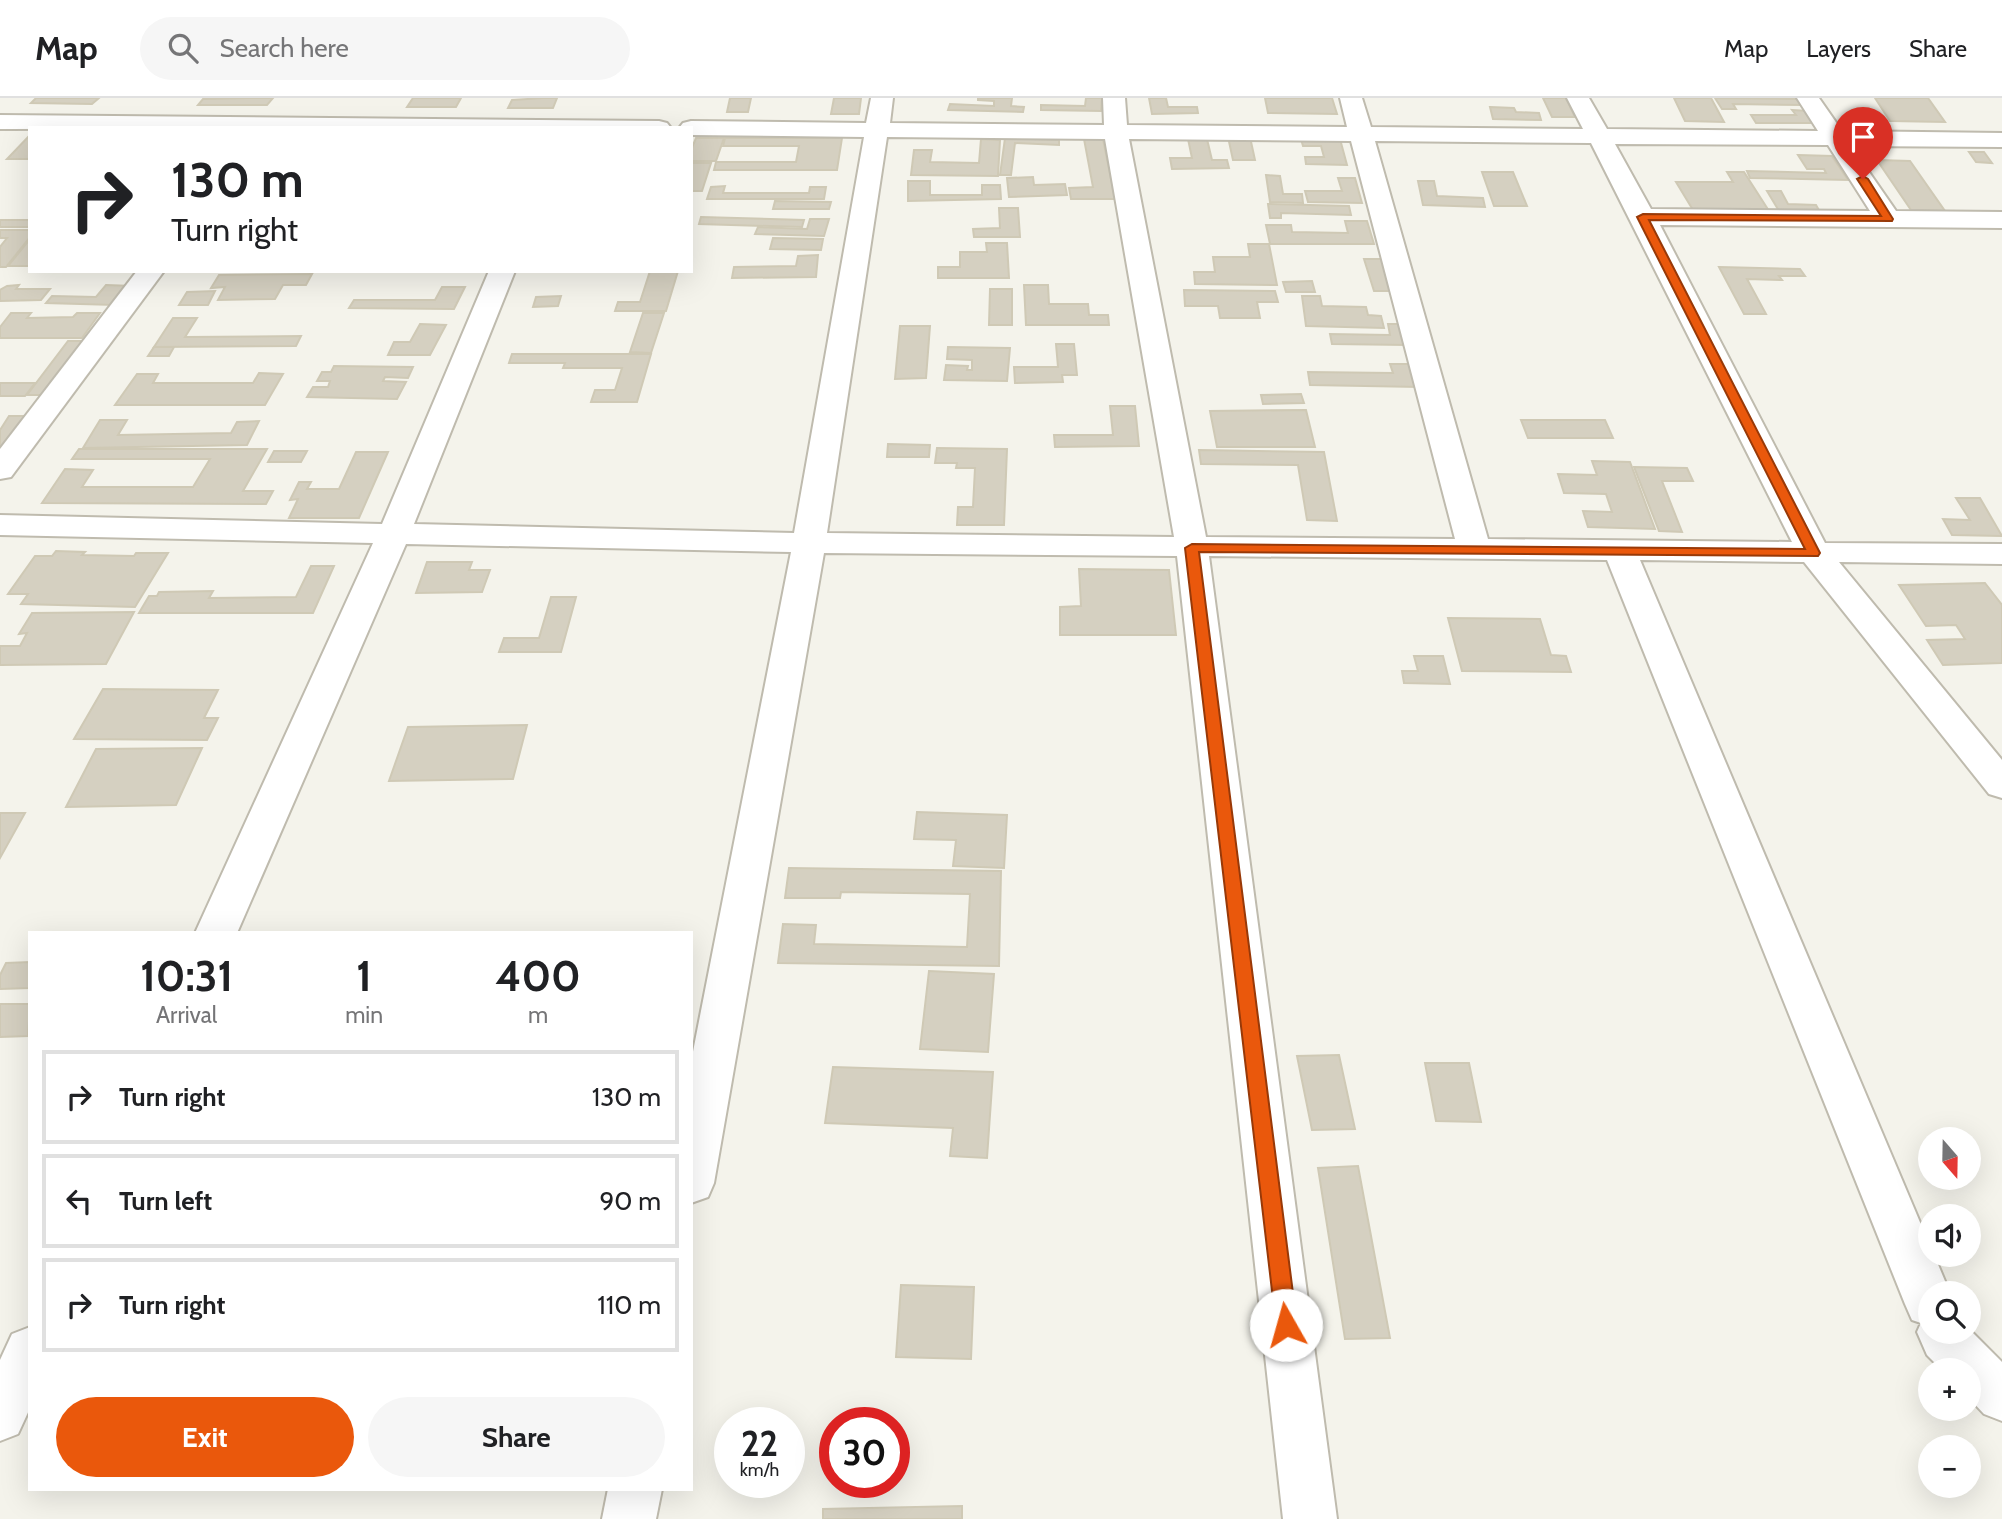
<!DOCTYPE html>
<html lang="en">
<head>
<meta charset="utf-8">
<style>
  :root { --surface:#fff; --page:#f6f6f6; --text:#202124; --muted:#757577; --line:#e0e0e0; --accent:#ea580c }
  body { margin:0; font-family:Cabin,sans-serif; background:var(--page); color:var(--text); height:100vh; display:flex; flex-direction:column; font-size:26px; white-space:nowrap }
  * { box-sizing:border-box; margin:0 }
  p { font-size:23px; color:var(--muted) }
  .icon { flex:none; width:38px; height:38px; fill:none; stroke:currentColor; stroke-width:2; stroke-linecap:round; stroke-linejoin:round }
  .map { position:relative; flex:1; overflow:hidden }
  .drawer { position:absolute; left:28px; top:833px; width:665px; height:560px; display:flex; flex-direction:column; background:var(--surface); border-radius:0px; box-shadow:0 7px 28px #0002 }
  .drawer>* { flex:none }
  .hud { position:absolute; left:28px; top:28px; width:665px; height:147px; border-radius:0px; box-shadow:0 7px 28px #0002; background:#fff; color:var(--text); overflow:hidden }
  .needle { width:46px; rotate:160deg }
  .buttons { position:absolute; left:1918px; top:1029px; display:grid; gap:14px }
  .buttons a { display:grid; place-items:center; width:63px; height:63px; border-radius:50%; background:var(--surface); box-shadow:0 7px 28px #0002; font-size:35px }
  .speed { position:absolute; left:714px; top:1309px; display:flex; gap:14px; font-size:35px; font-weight:700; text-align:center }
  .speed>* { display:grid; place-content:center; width:91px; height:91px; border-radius:50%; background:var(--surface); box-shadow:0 7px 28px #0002; line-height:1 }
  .speed small { font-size:18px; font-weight:400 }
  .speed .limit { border:10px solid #d22; background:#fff; color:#111 }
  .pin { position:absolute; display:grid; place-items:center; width:60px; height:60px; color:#fff; margin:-72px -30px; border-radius:50% 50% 50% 0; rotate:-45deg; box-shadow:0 0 7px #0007 }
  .pin .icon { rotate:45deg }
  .me { position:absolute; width:77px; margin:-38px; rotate:353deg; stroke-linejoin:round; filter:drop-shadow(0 0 5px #0008) }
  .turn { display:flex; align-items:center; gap:24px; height:147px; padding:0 28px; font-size:32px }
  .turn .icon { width:91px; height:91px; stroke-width:2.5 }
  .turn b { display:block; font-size:49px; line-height:60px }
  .eta { display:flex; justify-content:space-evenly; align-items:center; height:119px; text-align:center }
  .eta b { font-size:42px; font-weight:700; line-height:49px }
  .button { display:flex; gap:14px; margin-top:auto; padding:14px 28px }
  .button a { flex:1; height:80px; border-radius:42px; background:var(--accent); color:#fff; font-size:28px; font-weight:700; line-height:80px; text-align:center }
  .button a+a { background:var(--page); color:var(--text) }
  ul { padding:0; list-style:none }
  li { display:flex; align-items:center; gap:21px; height:94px; margin:0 14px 10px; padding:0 14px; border:4px solid var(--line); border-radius:0px }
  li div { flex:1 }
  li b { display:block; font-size:26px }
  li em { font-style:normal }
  header { display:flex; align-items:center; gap:42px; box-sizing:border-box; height:98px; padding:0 35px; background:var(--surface); border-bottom:2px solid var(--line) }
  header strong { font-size:33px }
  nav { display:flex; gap:38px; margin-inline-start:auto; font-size:24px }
  .search { width:490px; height:63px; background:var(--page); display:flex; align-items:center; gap:18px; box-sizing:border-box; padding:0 24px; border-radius:38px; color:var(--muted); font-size:26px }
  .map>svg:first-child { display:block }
  .building { fill:#d5d0c1; stroke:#cfc9b5; stroke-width:2 }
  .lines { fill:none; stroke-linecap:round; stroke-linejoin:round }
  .minor-casing { stroke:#bfbbae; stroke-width:4 }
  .minor { fill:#fff; fill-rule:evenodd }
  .route { fill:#ea580c; stroke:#983908; stroke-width:2 }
</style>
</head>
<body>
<header>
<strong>Map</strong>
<div class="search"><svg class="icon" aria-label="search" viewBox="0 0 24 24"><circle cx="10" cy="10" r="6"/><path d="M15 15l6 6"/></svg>Search here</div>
<nav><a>Map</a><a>Layers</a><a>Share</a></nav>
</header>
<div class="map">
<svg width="2002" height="1421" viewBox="0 0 2002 1421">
  <rect width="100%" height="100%" fill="#f4f3eb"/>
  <g class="building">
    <path d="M36 0H99L92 6 31 5Z"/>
    <path d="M251 0H273L267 7H198L203 1Z"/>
    <path d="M413 0H461L456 9H407Z"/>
    <path d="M543 0H557L553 10H508L512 2Z"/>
    <path d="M730 0H751L748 14H727Z"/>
    <path d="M834 0H861L859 16H831Z"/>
    <path d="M978 0H1012L1011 8 1024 9 1023 14 948 12 950 6 994 8V3L978 2Z"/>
    <path d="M1086 0H1102L1101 13 1041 12V7L1085 8Z"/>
    <path d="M1149 0H1166L1168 9H1197L1198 15 1152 16Z"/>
    <path d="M1265 0H1332L1337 16 1268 15Z"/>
    <path d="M1543 0H1566L1575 19H1552Z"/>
    <path d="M1674 0H1711L1724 24 1685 23Z"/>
    <path d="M1715 0 1799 1 1803 7 1733 6 1736 11H1722Z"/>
    <path d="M1875 0H1928L1945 24 1890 23Z"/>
    <path d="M1490 9 1514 10 1516 14 1539 15 1541 22 1493 21Z"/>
    <path d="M1792 12 1809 13 1819 25H1756L1751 17H1796Z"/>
    <path d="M30 37V61H7Z"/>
    <path d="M1228 39H1250L1255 62H1233Z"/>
    <path d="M696 40H724L716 63H691V52Z"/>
    <path d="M725 40H842L837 72H714L716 64H796L799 48H723Z"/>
    <path d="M1005 40 1059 42V47L1015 45 1011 77H1000Z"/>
    <path d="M981 41 1000 42 998 78 911 77 914 52H932L930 64 979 65Z"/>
    <path d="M1084 41H1103L1115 101H1071L1069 90 1093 89Z"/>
    <path d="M1188 41H1207L1212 62H1227L1229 70 1172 71 1170 60H1192Z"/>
    <path d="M1301 41H1340L1347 67 1306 66 1305 59H1324L1321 48H1303Z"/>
    <path d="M1969 54H1984L1992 65 1976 64Z"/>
    <path d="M1798 57 1832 58 1848 82 1750 80 1747 73 1826 75 1824 71H1807Z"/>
    <path d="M1877 62 1910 63 1945 113 1911 112Z"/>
    <path d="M691 65H711L702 93H691Z"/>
    <path d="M1482 74H1513L1527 108H1494Z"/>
    <path d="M1727 74H1744L1769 113 1693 112 1676 84H1733Z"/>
    <path d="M1266 77 1280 78 1283 96H1302L1303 105 1270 104Z"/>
    <path d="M1033 79 1034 87 1065 86 1067 97 1009 99 1007 80Z"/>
    <path d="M1338 80H1355L1362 105 1308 104 1305 93H1342Z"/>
    <path d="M908 83H930V97H982V87H1000L1001 101 908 103Z"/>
    <path d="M1418 83H1434L1437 98 1483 100 1485 109 1423 107Z"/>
    <path d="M725 88 723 95H809L810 89H826L824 101H707L711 89Z"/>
    <path d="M1767 93H1781L1788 106 1816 107 1820 114 1779 113Z"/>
    <path d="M775 103 831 104 829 111H773Z"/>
    <path d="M1268 106 1349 108 1351 117 1281 115V120H1270Z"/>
    <path d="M999 110H1018L1020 139H974L973 131 1000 130Z"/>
    <path d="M701 119 804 122 802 129 699 126Z"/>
    <path d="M810 121H829L824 138 755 136 758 129 807 131Z"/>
    <rect x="0" y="122" width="30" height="7"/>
    <path d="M1345 123H1367L1374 146H1270L1266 127H1291L1292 134 1348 135Z"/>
    <path d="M0 132H30V139L6 169H0V149L7 140H0Z"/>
    <path d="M773 140 823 141 821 152 770 151Z"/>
    <path d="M30 141V168H8Z"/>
    <path d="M986 145H1007L1009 180H938V169H960V154H987Z"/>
    <path d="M1248 146H1269L1277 187 1195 186 1194 174H1215L1213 159H1250Z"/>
    <path d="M818 157 816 179 732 180 734 169 796 168 798 158Z"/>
    <path d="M1364 161H1384L1394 193H1374Z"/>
    <path d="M1719 169 1800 171 1805 178H1779L1782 182 1747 181 1766 216H1744Z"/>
    <path d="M650 173H678L666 213H615L618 204H640Z"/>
    <path d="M312 176 306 187H283L275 201 218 202 225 189 211 190 219 177Z"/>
    <path d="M1312 183 1315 194H1286L1283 184Z"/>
    <path d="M19 187 16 191H50L41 202 0 203V192L7 188Z"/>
    <path d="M106 187 131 188 116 207 46 205 52 198 96 199Z"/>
    <path d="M1024 187H1048L1049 206H1088L1089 217H1108L1109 227H1026Z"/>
    <path d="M442 189H465L454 211 349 210 354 202H435Z"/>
    <path d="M990 191H1012V227H989Z"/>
    <path d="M1184 192 1275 193 1278 204H1257L1260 220H1220L1218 208H1185Z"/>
    <path d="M215 193 208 207H179L187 194Z"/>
    <path d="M561 198 558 208 533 209 536 199Z"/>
    <path d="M1302 198H1320L1322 208 1366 209 1368 217 1381 218 1384 230 1306 228Z"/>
    <path d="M11 215H31L27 220 73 219 77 215H100L82 240H0V229Z"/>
    <path d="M643 215H664L651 255 630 254Z"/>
    <path d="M173 220H197L185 239 301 238 296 248 154 249Z"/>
    <path d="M420 226 446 227 430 257H388L394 244H410Z"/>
    <path d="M1388 226H1402L1407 247 1332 246 1330 236 1390 237Z"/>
    <path d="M900 228H930L926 280 895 281Z"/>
    <path d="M68 243H91L51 297H27Z"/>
    <path d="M1056 246H1074L1077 277H1062L1063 284 1015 285 1014 269H1058Z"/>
    <path d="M154 249H174L169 258H148Z"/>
    <path d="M948 249 1010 250 1007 283 944 282 946 267 968 268 967 272H972V262L947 261Z"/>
    <path d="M512 256H651L637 304H591L595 292H615L622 270H563L565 265H509Z"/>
    <path d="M1390 266H1413L1419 289 1310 287 1308 274 1393 275Z"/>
    <path d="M334 268 413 269 408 280 385 279 383 283 406 284 397 301 307 299 313 289H328L330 283H317L322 274H331Z"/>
    <path d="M259 275 283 276 265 307H115L137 276H158L153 285H253Z"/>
    <path d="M0 285H35L25 298H0Z"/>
    <path d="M1301 296 1304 305 1263 306 1261 297Z"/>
    <path d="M1110 308H1135L1139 348 1055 349 1054 337H1113Z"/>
    <path d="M1306 312 1315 349H1217L1210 313Z"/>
    <path d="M9 318H34L15 347H0V332Z"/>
    <path d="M100 322H127L118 337 231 335 237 324 259 323 247 347 83 350Z"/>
    <path d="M1521 322H1605L1613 340H1528Z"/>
    <path d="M888 346 930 347 929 359H887Z"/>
    <path d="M937 350 1007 351 1004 427H957L958 409H973L975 370H956L957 365H935Z"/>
    <path d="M79 351H267L243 393H273L266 406 42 405 65 371 93 372 82 389H193L210 361H72Z"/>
    <path d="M1199 352 1324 354 1337 423 1307 422 1298 367 1201 366Z"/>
    <path d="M274 353H307L301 364H268Z"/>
    <path d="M356 354H388L359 420H289L298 401 290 402 299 384H311L307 391H339Z"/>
    <path d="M1592 363 1630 364 1655 431 1588 429 1583 413 1612 414 1606 396 1564 395 1558 376 1597 377Z"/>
    <path d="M1634 369 1687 370 1693 383H1662L1682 434 1659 433Z"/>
    <path d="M1956 400H1980L2002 438 1952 437 1943 421 1970 422Z"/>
    <path d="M56 453 85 454 82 457 134 458 136 455H168L135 509 21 506 28 496H8L35 458H52Z"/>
    <path d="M427 464H472L469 472H490L482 494 416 495Z"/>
    <path d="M311 468H334L313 515H139L149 498H157L159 494 213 493 209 500 296 499Z"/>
    <path d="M1079 471 1169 472 1176 537H1060V509L1081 508Z"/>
    <path d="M1985 485 2002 507V565L1943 567 1927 542 1965 541 1956 527 1926 528 1899 487Z"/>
    <path d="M551 499H576L561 554H499L504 540H539Z"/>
    <path d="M134 514 106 566 0 567V548H20L27 535 19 536 32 515Z"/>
    <path d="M1448 520 1540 521 1551 557 1566 558 1571 574 1462 573Z"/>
    <path d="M1414 558H1443L1450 586 1404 585 1402 573H1418Z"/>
    <path d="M103 591 218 592 204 620H218L207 642 74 641Z"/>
    <path d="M527 627 513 681 389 683 408 629Z"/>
    <path d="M202 650 176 707 66 709 96 651Z"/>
    <path d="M917 714 1007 717 1004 770 953 768 956 742 914 741Z"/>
    <path d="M0 715H25L0 760Z"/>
    <path d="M789 770 1001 773 999 868 778 865 783 826 816 827 814 846 967 849 970 796 841 794 840 800H785Z"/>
    <path d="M30 864V890L0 891V877L6 865Z"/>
    <path d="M929 873 994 876 988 954 920 951Z"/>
    <path d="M0 906H30L28 938 0 939Z"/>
    <path d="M1339 957 1355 1031 1312 1032 1297 958Z"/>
    <path d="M1425 965H1469L1481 1024 1436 1023Z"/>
    <path d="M833 969 993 974 987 1060 950 1058 953 1030 825 1025Z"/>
    <path d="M1358 1068 1390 1240 1345 1241 1318 1070Z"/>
    <path d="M901 1187 974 1189 971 1261 896 1259Z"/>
    <path d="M962 1408V1421H823V1411Z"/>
  </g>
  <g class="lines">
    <defs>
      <g id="minor">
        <path d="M871 0H893L890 25 1104 27 1103 0H1125L1127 27 1347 29 1340 0H1362L1371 29 1583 31 1567 0H1589L1607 31 1818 33 1797 0H1819L1842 33 2002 35V49L1851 48 1896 113 2002 114V130L1660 127 1825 445 2002 446V466L1839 464 2002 662V700L1989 696 1804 464 1640 462 1930 1148V1157H1934L1950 1195H1930V1234H1969V1231L2002 1264V1323L1984 1316 1969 1300V1272H1942L1927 1257 1917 1234 1921 1225 1912 1222 1905 1206 1607 462 1209 458 1337 1421H1283L1177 458 824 455 714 1085 708 1099 691 1105V964L791 454 406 446 237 835H195L373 445 0 437V417L382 426 489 173H515L414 426 794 435 864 39 691 37V30H679L683 25 691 23 866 25ZM887 39 1105 41 1174 439 827 435ZM1129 41 1351 43 1455 441 1206 439ZM1375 43 1591 45 1792 444 1488 441ZM1615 46 1828 47 1870 113 1651 111Z"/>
        <path d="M0 17 659 23 667 25 671 30 0 31Z"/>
        <path d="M137 173H164L11 379 0 381V351Z"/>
        <path d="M30 1229V1310L18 1336 0 1343V1262L12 1236Z"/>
        <path d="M608 1391H662L656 1421H602Z"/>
      </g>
    </defs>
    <use href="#minor" class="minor-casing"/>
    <use href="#minor" class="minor"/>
  </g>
  <path class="route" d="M1863 78 1868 81 1893 121 1892 123 1649 122 1820 455 1818 458 1199 454 1297 1227 1294 1233 1286 1236 1279 1233 1276 1227 1185 450 1192 446 1805 451 1637 119 1643 116 1881 118 1857 81Z"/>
</svg>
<div class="buttons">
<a><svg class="needle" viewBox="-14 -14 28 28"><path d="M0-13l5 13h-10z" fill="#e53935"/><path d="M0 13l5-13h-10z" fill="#757577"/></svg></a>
<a><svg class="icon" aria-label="sound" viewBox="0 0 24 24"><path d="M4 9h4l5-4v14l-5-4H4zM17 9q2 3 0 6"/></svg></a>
<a><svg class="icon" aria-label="search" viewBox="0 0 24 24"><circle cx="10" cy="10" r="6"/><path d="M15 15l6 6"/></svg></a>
<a>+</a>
<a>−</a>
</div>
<div class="speed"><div>22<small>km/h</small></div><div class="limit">30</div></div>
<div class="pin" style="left:1863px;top:81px;background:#d93025"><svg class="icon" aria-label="arrive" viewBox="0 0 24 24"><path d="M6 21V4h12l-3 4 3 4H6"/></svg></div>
<svg class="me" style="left:1286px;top:1227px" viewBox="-20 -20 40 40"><circle r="19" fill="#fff"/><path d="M0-13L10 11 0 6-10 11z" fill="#ea580c"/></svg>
<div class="hud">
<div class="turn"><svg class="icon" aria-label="right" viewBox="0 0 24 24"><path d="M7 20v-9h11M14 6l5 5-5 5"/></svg><div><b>130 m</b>Turn right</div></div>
</div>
<section class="drawer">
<div class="eta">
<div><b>10:31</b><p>Arrival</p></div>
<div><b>1</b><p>min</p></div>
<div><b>400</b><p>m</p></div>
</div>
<ul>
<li><svg class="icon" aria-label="right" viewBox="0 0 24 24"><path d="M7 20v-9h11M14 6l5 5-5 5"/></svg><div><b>Turn right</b></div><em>130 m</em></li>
<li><svg class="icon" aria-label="left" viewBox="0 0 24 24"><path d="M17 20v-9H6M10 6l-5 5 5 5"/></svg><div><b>Turn left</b></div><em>90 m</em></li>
<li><svg class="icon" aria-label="right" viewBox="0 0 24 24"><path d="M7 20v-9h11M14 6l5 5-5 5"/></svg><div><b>Turn right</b></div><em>110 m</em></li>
</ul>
<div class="button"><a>Exit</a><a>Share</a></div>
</section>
</div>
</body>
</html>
